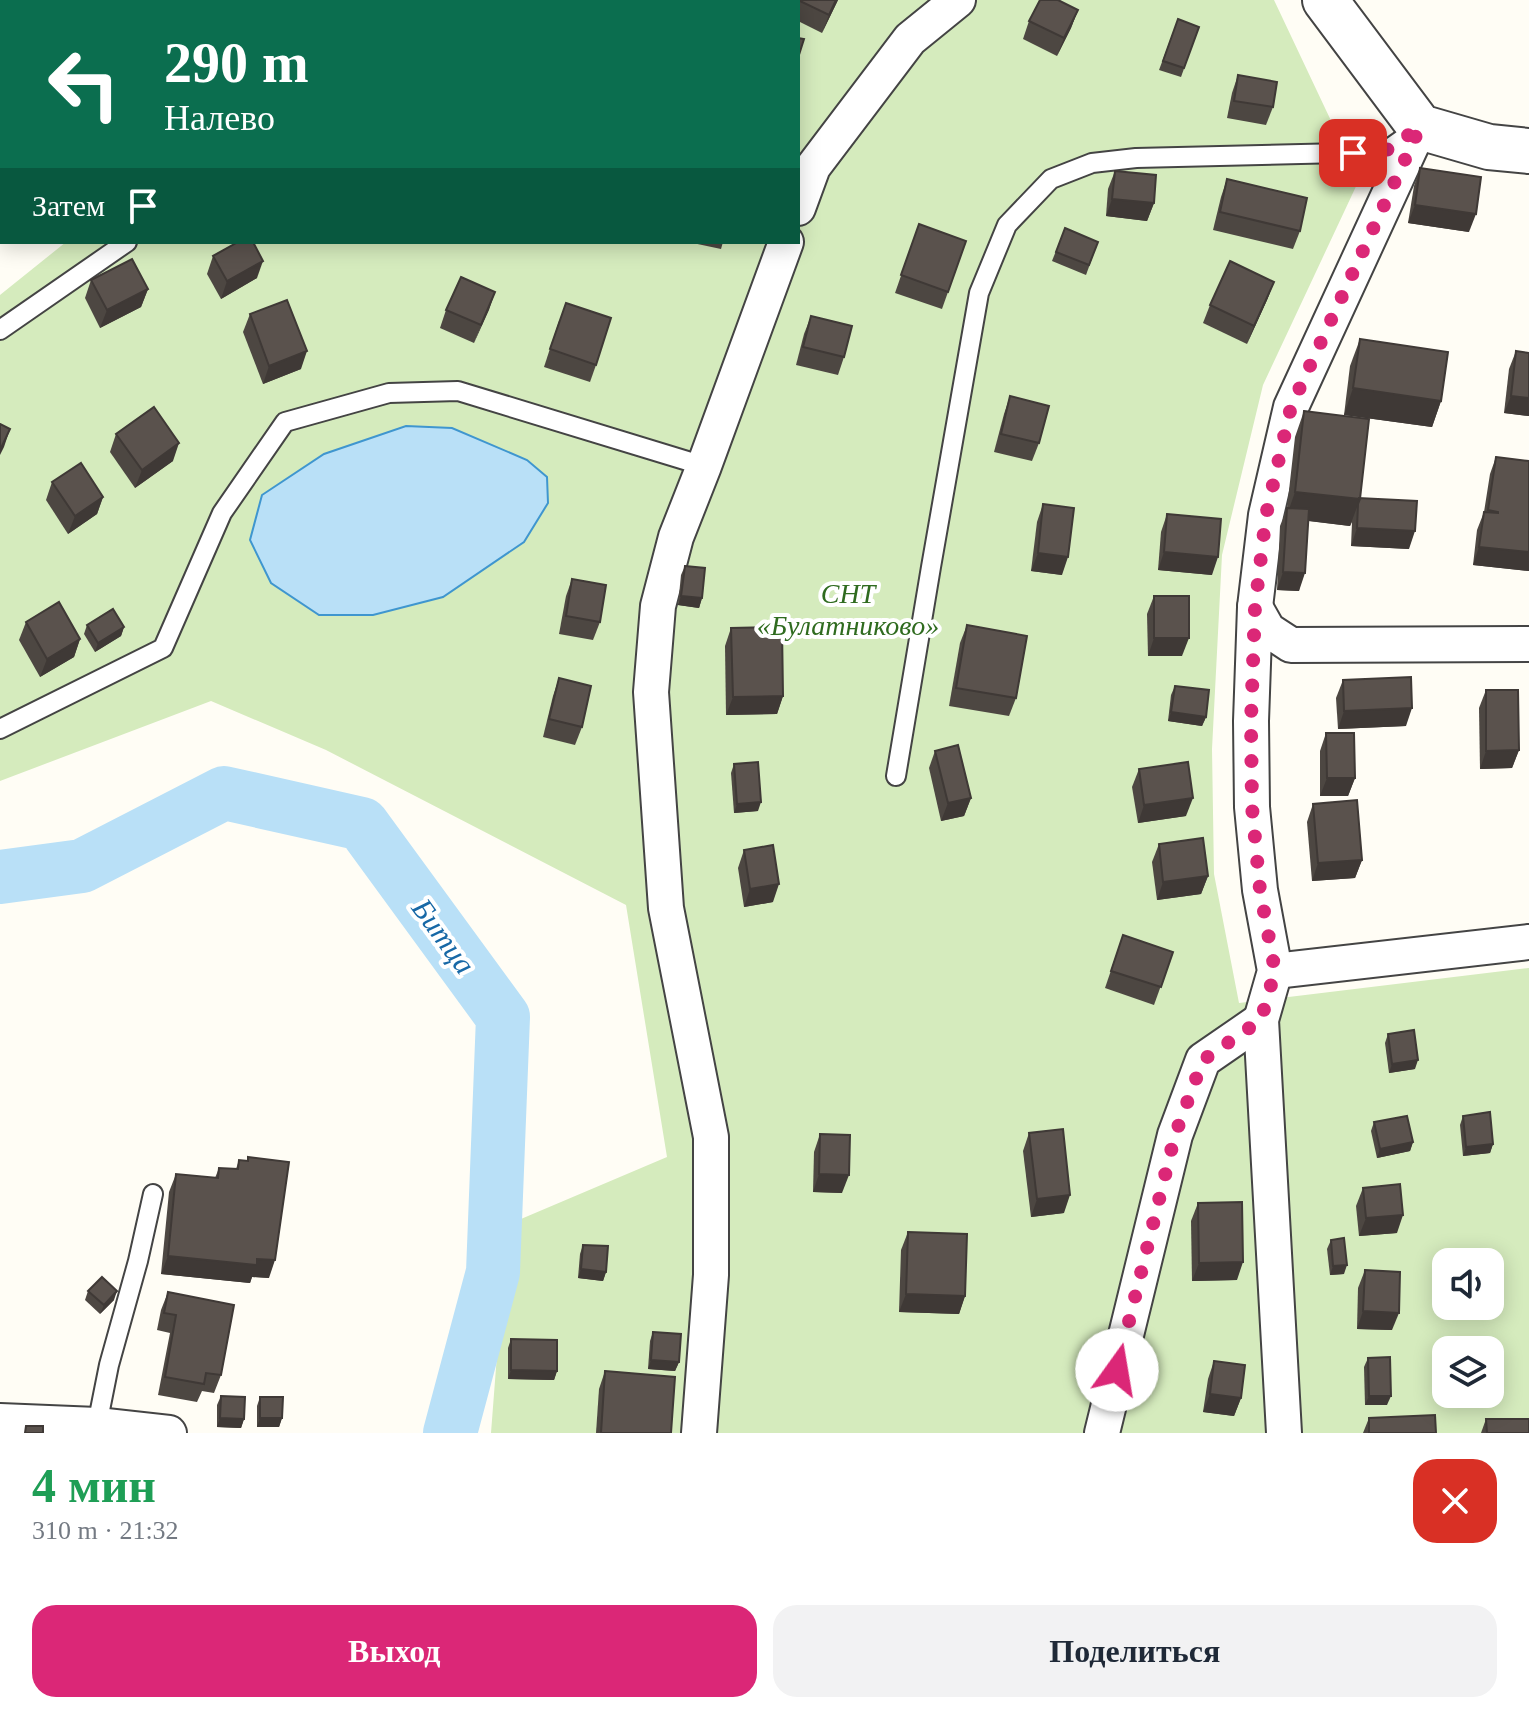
<!DOCTYPE html>
<html lang="ru">
<head>
<meta charset="utf-8">
<style>
  :root { --surface:#fff; --page:#f2f2f3; --text:#1f2937; --muted:#747a83; --accent:#db2777 }
  body { margin:0; font-family:Georgia,serif; background:var(--page); color:var(--text); height:100vh; display:flex; flex-direction:column; font-size:30px; white-space:nowrap }
  * { box-sizing:border-box; margin:0 }
  p { font-size:26px; color:var(--muted) }
  .icon { flex:none; width:44px; height:44px; fill:none; stroke:currentColor; stroke-width:2; stroke-linecap:round; stroke-linejoin:round }
  .map { position:relative; height:1433px; overflow:hidden }
  .side { display:flex; flex-direction:column; background:var(--surface); flex:1 }
  .side>* { flex:none }
  .hud { position:absolute; left:0px; top:0px; width:800px; height:244px; box-shadow:0 4px 20px #0003; background:#0b6e4f; color:#fff; overflow:hidden }
  .fabs { position:absolute; left:1432px; top:1248px; display:grid; gap:16px }
  .fabs a { display:grid; place-items:center; width:72px; height:72px; border-radius:16px; background:var(--surface); box-shadow:0 4px 20px #0003; font-size:40px }
  .pin { position:absolute; display:grid; place-items:center; width:68px; height:68px; color:#fff; margin:-34px; border-radius:16px; box-shadow:0 4px 12px #0006 }
  .me { position:absolute; width:88px; margin:-44px; rotate:13deg; stroke-linejoin:round; filter:drop-shadow(0 0 6px #0008) }
  .turn { display:flex; align-items:center; gap:28px; height:168px; padding:0 32px; font-size:36px }
  .turn .icon { width:104px; height:104px; stroke-width:2.5 }
  .turn b { display:block; font-size:56px; line-height:68px }
  .then { display:flex; align-items:center; height:76px; padding:0 32px; background:#0003; gap:16px; font-size:30px }
  .round { display:grid; place-items:center; flex:none; width:84px; height:84px; border-radius:24px; background:var(--page) }
  .headline { display:flex; align-items:center; justify-content:space-between; height:136px; padding:0 32px }
  h1 { font-size:48px; font-weight:600; line-height:60px; color:#1e9e55 }
  .button { display:flex; gap:16px; margin-top:auto; padding:16px 32px }
  .button a { flex:1; height:92px; border-radius:24px; background:var(--accent); color:#fff; font-size:32px; font-weight:600; line-height:92px; text-align:center }
  .button a+a { background:var(--page); color:var(--text) }
  .map>svg:first-child { display:block }
  .green { fill:#d5ebbd; fill-rule:evenodd }
  .water { fill:#b9e0f7; stroke:#3f96cf; stroke-width:2 }
  .lines { fill:none; stroke-linecap:round; stroke-linejoin:round }
  .river { stroke:#b9e0f7; stroke-width:54 }
  .service-casing { stroke:#444; stroke-width:22 }
  .minor-casing { stroke:#444; stroke-width:38 }
  .tertiary-casing { stroke:#444; stroke-width:48 }
  .service { stroke:#fff; stroke-width:18 }
  .minor { stroke:#fff; stroke-width:34 }
  .tertiary { stroke:#fff; stroke-width:44 }
  .wall { fill:#4d4742 }
  .shaded-wall { fill:#3f3936 }
  .building { fill:#5a524d; stroke:#3f3936; stroke-width:2 }
  .route { stroke:#db2777; stroke-width:14; stroke-dasharray:0 25.2 }
  .labels { text-anchor:middle; dominant-baseline:central; stroke-width:8; stroke-linejoin:round; paint-order:stroke }
  .park-label { font-size:28px; font-style:italic; fill:#2f6b1f; stroke:#fff }
  .water-label { font-size:30px; font-style:italic; fill:#1768a6; stroke:#fff }
</style>
</head>
<body>
<div class="map">
<svg width="1529" height="1433" viewBox="0 0 1529 1433">
  <rect width="100%" height="100%" fill="#fffdf5"/>
  <path class="green" d="M366 0H1274L1359 180 1263 385 1222 555 1212 749 1214 874 1239 1003 1529 968V1433H491L507 1225 667 1157 626 905 326 750 211 701 0 781V295L66 242H798V2H364ZM1446 1262H1490V1306H1446ZM1446 1350H1490V1394H1446Z"/>
  <path class="water" d="M406 426 452 428 527 460 547 477 548 503 524 542 443 597 373 615H319L271 583 250 540 262 495 324 454Z"/>
  <g class="lines">
    <g class="river">
      <path d="M202 2 204 0"/>
      <path d="M0 146 2 145"/>
      <path d="M0 877 82 866 224 793 362 824 503 1017 493 1272 450 1433"/>
    </g>
    <defs>
      <g id="service">
        <path d="M441 2 442 0"/>
        <path d="M0 330 127 242"/>
        <path d="M0 729 163 648 222 513 285 422 389 393 458 391 704 466"/>
        <path d="M896 776 931 567 979 293 1007 225 1051 179 1092 163 1136 158 1384 152 1411 133"/>
        <path d="M97 1425 109 1365 138 1261 153 1194"/>
      </g>
      <g id="minor">
        <path d="M798 208 813 167 910 39 958 0"/>
        <path d="M1255 607 1268 630 1291 645 1529 644"/>
        <path d="M1275 971 1529 942"/>
        <path d="M0 1421 97 1425 169 1433"/>
        <path d="M699 1433 711 1275V1137L666 908 651 692 658 606 676 537 704 466 786 242"/>
        <path d="M1102 1433 1175 1135 1203 1060 1261 1020"/>
        <path d="M1284 1433 1261 1020 1275 971 1260 890 1252 807 1251 721 1255 607 1266 515 1291 407 1420 127"/>
      </g>
      <path id="tertiary" d="M1325 0 1420 127 1489 147 1529 151"/>
    </defs>
    <use href="#service" class="service-casing"/>
    <use href="#minor" class="minor-casing"/>
    <use href="#tertiary" class="tertiary-casing"/>
    <use href="#service" class="service"/>
    <use href="#minor" class="minor"/>
    <use href="#tertiary" class="tertiary"/>
  </g>
  <g class="wall">
    <path d="M506 0H541L539 2H508Z"/>
    <path d="M789 0H838L822 33 798 21V2H789Z"/>
    <path d="M1078 10 1071 28 1057 56 1023 39 1029 21Z"/>
    <path d="M1178 19 1199 27 1181 77 1159 70Z"/>
    <path d="M1238 75 1273 107 1266 125 1227 118 1232 93Z"/>
    <path d="M1420 168 1469 232 1408 223 1414 186Z"/>
    <path d="M1115 171 1154 203 1147 221 1106 216 1108 189Z"/>
    <path d="M1227 179 1300 231 1293 249 1213 230 1221 197Z"/>
    <path d="M919 224 966 241 942 309 895 293Z"/>
    <path d="M1065 228 1098 242 1086 275 1052 261Z"/>
    <path d="M688 242H723L721 249Z"/>
    <path d="M213 256 257 278 221 299 207 274Z"/>
    <path d="M91 280 148 289 141 307 100 328 85 298Z"/>
    <path d="M1274 282 1267 300 1247 344 1203 323 1210 305Z"/>
    <path d="M495 292 474 343 440 328 446 310Z"/>
    <path d="M250 314 301 369 263 384 243 332Z"/>
    <path d="M811 316 844 357 838 375 796 365 804 334Z"/>
    <path d="M559 321 596 365 590 382 544 367Z"/>
    <path d="M1360 339 1441 401 1432 427 1344 415 1350 366Z"/>
    <path d="M1516 351 1529 353V416L1504 413 1509 369Z"/>
    <path d="M1010 396 1039 443 1032 461 994 452 1004 414Z"/>
    <path d="M1304 411 1360 498 1409 549 1351 546 1352 522 1350 526 1308 521 1299 591 1277 590 1280 526 1287 508 1295 437Z"/>
    <path d="M116 434 173 461 135 488 110 452Z"/>
    <path d="M1496 457 1529 571 1473 565 1477 530 1484 512 1490 474Z"/>
    <path d="M52 482 103 497 97 514 68 534 46 500Z"/>
    <path d="M1043 504 1062 575 1031 571 1037 522Z"/>
    <path d="M1167 514 1212 575 1158 570 1161 532Z"/>
    <path d="M685 566 702 598 699 608 678 605 681 575Z"/>
    <path d="M572 579 600 622 593 640 559 634 566 596Z"/>
    <path d="M1154 596 1182 656H1148L1147 614Z"/>
    <path d="M26 622 80 639 74 657 40 677 19 640Z"/>
    <path d="M87 625 124 627 121 636 95 652 84 634Z"/>
    <path d="M967 625 1016 698 1009 716 949 706 960 643Z"/>
    <path d="M731 628 783 696 777 714 726 715 725 646Z"/>
    <path d="M559 678 582 727 575 745 543 737 553 696Z"/>
    <path d="M1343 680 1406 726 1338 729 1336 698Z"/>
    <path d="M1175 686 1206 717 1202 726 1168 721 1171 695Z"/>
    <path d="M1486 690 1519 750 1512 768 1480 769 1479 708Z"/>
    <path d="M1326 733 1355 778 1348 796H1320V751Z"/>
    <path d="M935 751 971 798 964 816 941 821 929 768Z"/>
    <path d="M734 764 758 811 734 813 731 773Z"/>
    <path d="M1139 769 1186 816 1138 823 1132 787Z"/>
    <path d="M1313 804 1362 860 1355 878 1312 881 1307 822Z"/>
    <path d="M1159 844 1208 876 1201 894 1157 900 1152 862Z"/>
    <path d="M744 850 773 902 744 907 738 868Z"/>
    <path d="M1123 935 1173 952 1154 1005 1105 988Z"/>
    <path d="M1388 1034 1415 1069 1389 1073 1385 1043Z"/>
    <path d="M1463 1116 1493 1144 1490 1153 1463 1156 1460 1125Z"/>
    <path d="M1374 1122 1413 1142 1410 1151 1377 1158 1371 1131Z"/>
    <path d="M1029 1133 1064 1213 1031 1217 1023 1151Z"/>
    <path d="M820 1134 842 1193 813 1192 814 1152Z"/>
    <path d="M248 1157 269 1278 252 1277 250 1283 161 1274 169 1192 176 1174 215 1178 219 1168 236 1169 239 1160 247 1161Z"/>
    <path d="M1363 1188 1397 1233 1359 1236 1356 1206Z"/>
    <path d="M1198 1203 1237 1280 1192 1281 1191 1221Z"/>
    <path d="M908 1232 965 1296 959 1314 899 1312 901 1250Z"/>
    <path d="M1331 1240 1344 1274 1330 1275 1327 1249Z"/>
    <path d="M583 1245 606 1272 603 1281 578 1278 580 1254Z"/>
    <path d="M1365 1270 1392 1330 1357 1329 1358 1288Z"/>
    <path d="M88 1291 114 1300 100 1314 85 1300Z"/>
    <path d="M168 1292 221 1375 214 1393 202 1391 197 1402 158 1395 170 1333 157 1330 161 1310Z"/>
    <path d="M653 1332 679 1362 675 1371 648 1369 650 1341Z"/>
    <path d="M511 1339 557 1371 554 1380 508 1379V1348Z"/>
    <path d="M1368 1358 1387 1405H1365L1364 1367Z"/>
    <path d="M1214 1361 1241 1398 1234 1416 1203 1412 1208 1379Z"/>
    <path d="M605 1371 671 1433H596L599 1389Z"/>
    <path d="M221 1396 244 1419 241 1428 217 1427V1405Z"/>
    <path d="M260 1397 282 1418 279 1427H257V1406Z"/>
    <path d="M1369 1418 1436 1433H1363Z"/>
    <path d="M1486 1419 1529 1433H1481Z"/>
  </g>
  <g class="shaded-wall">
    <path d="M527 0H541L539 2H526Z"/>
    <path d="M836 0H838L822 33 829 15Z"/>
    <path d="M1078 10 1071 28 1057 56 1064 38Z"/>
    <path d="M1112 199 1154 203 1147 221 1106 216Z"/>
    <path d="M1415 205 1476 214 1469 232 1408 223Z"/>
    <path d="M263 261 257 278 221 299 227 281Z"/>
    <path d="M1274 282 1267 300 1247 344 1254 326Z"/>
    <path d="M148 289 141 307 100 328 107 310Z"/>
    <path d="M495 292 489 310 474 343 481 325Z"/>
    <path d="M307 351 301 369 263 384 269 366Z"/>
    <path d="M1353 388 1441 401 1432 427 1344 415Z"/>
    <path d="M1511 396 1529 398V416L1504 413Z"/>
    <path d="M10 429 4 447 0 455V450Z"/>
    <path d="M179 443 173 461 135 488 142 470Z"/>
    <path d="M1295 492 1360 499 1350 526 1286 518Z"/>
    <path d="M103 497 97 514 68 534 75 516Z"/>
    <path d="M1357 528 1415 531 1409 549 1351 546Z"/>
    <path d="M1479 547 1529 552V571L1473 565Z"/>
    <path d="M1164 552 1218 557 1212 575 1158 570Z"/>
    <path d="M1038 553 1068 557 1062 575 1031 571Z"/>
    <path d="M1283 572 1305 573 1299 591 1277 590Z"/>
    <path d="M681 596 702 598 699 608 678 605Z"/>
    <path d="M124 627 121 636 95 652 98 643Z"/>
    <path d="M1154 638H1189L1182 656H1148Z"/>
    <path d="M80 639 74 657 40 677 47 659Z"/>
    <path d="M783 696 777 714 726 715 733 697Z"/>
    <path d="M1412 708 1406 726 1338 729 1344 711Z"/>
    <path d="M1171 712 1206 717 1202 726 1168 721Z"/>
    <path d="M1519 750 1512 768 1480 769 1486 751Z"/>
    <path d="M1327 778H1355L1348 796H1320Z"/>
    <path d="M971 798 964 816 941 821 948 803Z"/>
    <path d="M1193 798 1186 816 1138 823 1144 805Z"/>
    <path d="M761 802 758 811 734 813 737 804Z"/>
    <path d="M1362 860 1355 878 1312 881 1318 863Z"/>
    <path d="M1208 876 1201 894 1157 900 1163 882Z"/>
    <path d="M779 884 773 902 744 907 750 889Z"/>
    <path d="M1418 1060 1415 1069 1389 1073 1392 1064Z"/>
    <path d="M1413 1142 1410 1151 1377 1158 1380 1149Z"/>
    <path d="M1493 1144 1490 1153 1463 1156 1466 1147Z"/>
    <path d="M819 1174 849 1175 842 1193 813 1192Z"/>
    <path d="M1070 1195 1064 1213 1031 1217 1037 1199Z"/>
    <path d="M1403 1215 1397 1233 1359 1236 1366 1218Z"/>
    <path d="M168 1256 257 1259 275 1260 269 1278 252 1277 250 1283 161 1274Z"/>
    <path d="M1243 1262 1237 1280 1192 1281 1199 1263Z"/>
    <path d="M1347 1265 1344 1274 1330 1275 1333 1266Z"/>
    <path d="M581 1269 606 1272 603 1281 578 1278Z"/>
    <path d="M117 1291 114 1300 100 1314 104 1305Z"/>
    <path d="M906 1294 965 1296 959 1314 899 1312Z"/>
    <path d="M1363 1311 1399 1313 1392 1330 1357 1329Z"/>
    <path d="M651 1360 679 1362 675 1371 648 1369Z"/>
    <path d="M511 1370 557 1371 554 1380 508 1379Z"/>
    <path d="M1210 1394 1241 1398 1234 1416 1203 1412Z"/>
    <path d="M1369 1396H1391L1387 1405H1365Z"/>
    <path d="M220 1418 244 1419 241 1428 217 1427Z"/>
    <path d="M260 1418H282L279 1427H257Z"/>
  </g>
  <g class="building">
    <path d="M622 0H666L664 2H620Z"/>
    <path d="M798 0H836L829 15Z"/>
    <path d="M1040 0H1058L1078 10 1064 38 1029 21Z"/>
    <path d="M1178 19 1199 27 1184 68 1163 61Z"/>
    <path d="M798 38 804 39 798 58Z"/>
    <path d="M1238 75 1277 82 1273 107 1234 101Z"/>
    <path d="M1420 168 1481 177 1476 214 1415 205Z"/>
    <path d="M1115 171 1156 175 1154 203 1112 199Z"/>
    <path d="M1227 179 1307 198 1300 231 1220 212Z"/>
    <path d="M919 224 966 241 948 292 901 275Z"/>
    <path d="M1065 228 1098 242 1089 265 1056 252Z"/>
    <path d="M238 242H253L263 261 227 281 213 256Z"/>
    <path d="M132 259 148 289 107 310 91 280Z"/>
    <path d="M1230 261 1274 282 1254 326 1210 305Z"/>
    <path d="M461 277 495 292 481 325 446 310Z"/>
    <path d="M287 300 307 351 269 366 250 314Z"/>
    <path d="M566 303 611 318 596 365 550 349Z"/>
    <path d="M811 316 852 326 844 357 803 347Z"/>
    <path d="M1360 339 1448 352 1441 401 1353 388Z"/>
    <path d="M1516 351 1529 353V398L1511 396Z"/>
    <path d="M1010 396 1049 406 1039 443 1001 434Z"/>
    <path d="M154 407 179 443 142 470 116 434Z"/>
    <path d="M1304 411 1369 419 1360 499 1295 492Z"/>
    <path d="M0 424 10 429 0 450Z"/>
    <path d="M1496 457 1529 461V552L1479 547 1484 512 1498 513V512L1488 510Z"/>
    <path d="M81 463 103 497 75 516 52 482Z"/>
    <path d="M1358 498 1417 501 1415 531 1357 528 1358 504 1360 499Z"/>
    <path d="M1043 504 1074 508 1068 557 1038 553Z"/>
    <path d="M1287 508 1309 509 1305 573 1283 572Z"/>
    <path d="M1167 514 1221 519 1218 557 1164 552Z"/>
    <path d="M685 566 705 568 702 598 681 596Z"/>
    <path d="M572 579 606 585 600 622 566 616Z"/>
    <rect x="1154" y="596" width="35" height="42"/>
    <path d="M59 602 80 639 47 659 26 622Z"/>
    <path d="M113 609 124 627 98 643 87 625Z"/>
    <path d="M967 625 1027 636 1016 698 956 688Z"/>
    <path d="M782 627 783 696 733 697 731 628Z"/>
    <path d="M1411 677 1412 708 1344 711 1343 680Z"/>
    <path d="M559 678 591 686 582 727 549 719Z"/>
    <path d="M1175 686 1209 690 1206 717 1171 712Z"/>
    <path d="M1486 690H1518L1519 750 1486 751Z"/>
    <path d="M1326 733H1354L1355 778H1327Z"/>
    <path d="M958 745 971 798 948 803 935 751Z"/>
    <path d="M758 762 761 802 737 804 734 764Z"/>
    <path d="M1188 762 1193 798 1144 805 1139 769Z"/>
    <path d="M1357 800 1362 860 1318 863 1313 804Z"/>
    <path d="M1203 838 1208 876 1163 882 1159 844Z"/>
    <path d="M773 845 779 884 750 889 744 850Z"/>
    <path d="M1123 935 1173 952 1161 987 1111 971Z"/>
    <path d="M1414 1030 1418 1060 1392 1064 1388 1034Z"/>
    <path d="M1490 1112 1493 1144 1466 1147 1463 1116Z"/>
    <path d="M1407 1116 1413 1142 1380 1149 1374 1122Z"/>
    <path d="M1063 1129 1070 1195 1037 1199 1029 1133Z"/>
    <path d="M820 1134 850 1135 849 1175 819 1174Z"/>
    <path d="M248 1157 289 1162 275 1260 257 1259V1265L168 1256 176 1174 218 1178 219 1168 238 1169 239 1160 248 1161Z"/>
    <path d="M1400 1184 1403 1215 1366 1218 1363 1188Z"/>
    <path d="M1242 1202 1243 1262 1199 1263 1198 1203Z"/>
    <path d="M908 1232 967 1234 965 1296 906 1294Z"/>
    <path d="M1344 1238 1347 1265 1333 1266 1331 1240Z"/>
    <path d="M583 1245 608 1246 606 1272 581 1269Z"/>
    <path d="M1365 1270 1400 1272 1399 1313 1363 1311Z"/>
    <path d="M102 1277 117 1291 104 1305 88 1291Z"/>
    <path d="M168 1292 234 1305 221 1375 206 1373 204 1384 165 1377 176 1315 164 1313Z"/>
    <path d="M653 1332 681 1334 679 1362 651 1360Z"/>
    <path d="M511 1339 557 1340V1371L511 1370Z"/>
    <path d="M1390 1357 1391 1396H1369L1368 1358Z"/>
    <path d="M1214 1361 1245 1365 1241 1398 1210 1394Z"/>
    <path d="M605 1371 675 1377 671 1433H601Z"/>
    <path d="M221 1396 245 1397 244 1419 220 1418Z"/>
    <path d="M260 1397H283L282 1418H260Z"/>
    <path d="M1435 1415 1436 1433H1369V1418Z"/>
    <path d="M1486 1419H1529V1433H1487Z"/>
    <path d="M26 1426H43V1433H25Z"/>
  </g>
  <g class="lines">
    <path class="route" d="M1117 1370 1175 1135 1203 1060 1261 1020 1275 971 1260 890 1252 807 1251 721 1255 607 1266 515 1291 407 1420 127 1384 152 1353 153"/>
  </g>
  <g class="labels">
    <g class="park-label">
      <text x="848" y="593">СНТ<tspan x="848" dy="32">«Булатниково»</tspan></text>
    </g>
    <g class="water-label">
      <text transform="translate(444 936) rotate(54)">Битца</text>
    </g>
  </g>
</svg>
<div class="fabs">
<a><svg class="icon" aria-label="sound" viewBox="0 0 24 24"><path d="M4 9h4l5-4v14l-5-4H4zM17 9q2 3 0 6"/></svg></a>
<a><svg class="icon" aria-label="layers" viewBox="0 0 24 24"><path d="M12 4l9 5-9 5-9-5zM3 14l9 5 9-5"/></svg></a>
</div>
<div class="pin" style="left:1353px;top:153px;background:#d93025"><svg class="icon" aria-label="arrive" viewBox="0 0 24 24"><path d="M6 21V4h12l-3 4 3 4H6"/></svg></div>
<svg class="me" style="left:1117px;top:1370px" viewBox="-20 -20 40 40"><circle r="19" fill="#fff"/><path d="M0-13L10 11 0 6-10 11z" fill="#db2777"/></svg>
<div class="hud">
<div class="turn"><svg class="icon" aria-label="left" viewBox="0 0 24 24"><path d="M17 20v-9H6M10 6l-5 5 5 5"/></svg><div><b>290 m</b>Налево</div></div>
<div class="then">Затем<svg class="icon" aria-label="arrive" viewBox="0 0 24 24"><path d="M6 21V4h12l-3 4 3 4H6"/></svg></div>
</div>
</div>
<section class="side">
<div class="headline"><div><h1>4 мин</h1><p>310 m · 21:32</p></div><a class="round" style="background:#d93025;color:#fff"><svg class="icon" aria-label="close" viewBox="0 0 24 24"><path d="M6 6l12 12M18 6L6 18"/></svg></a></div>
<div class="button"><a>Выход</a><a>Поделиться</a></div>
</section>
</body>
</html>
